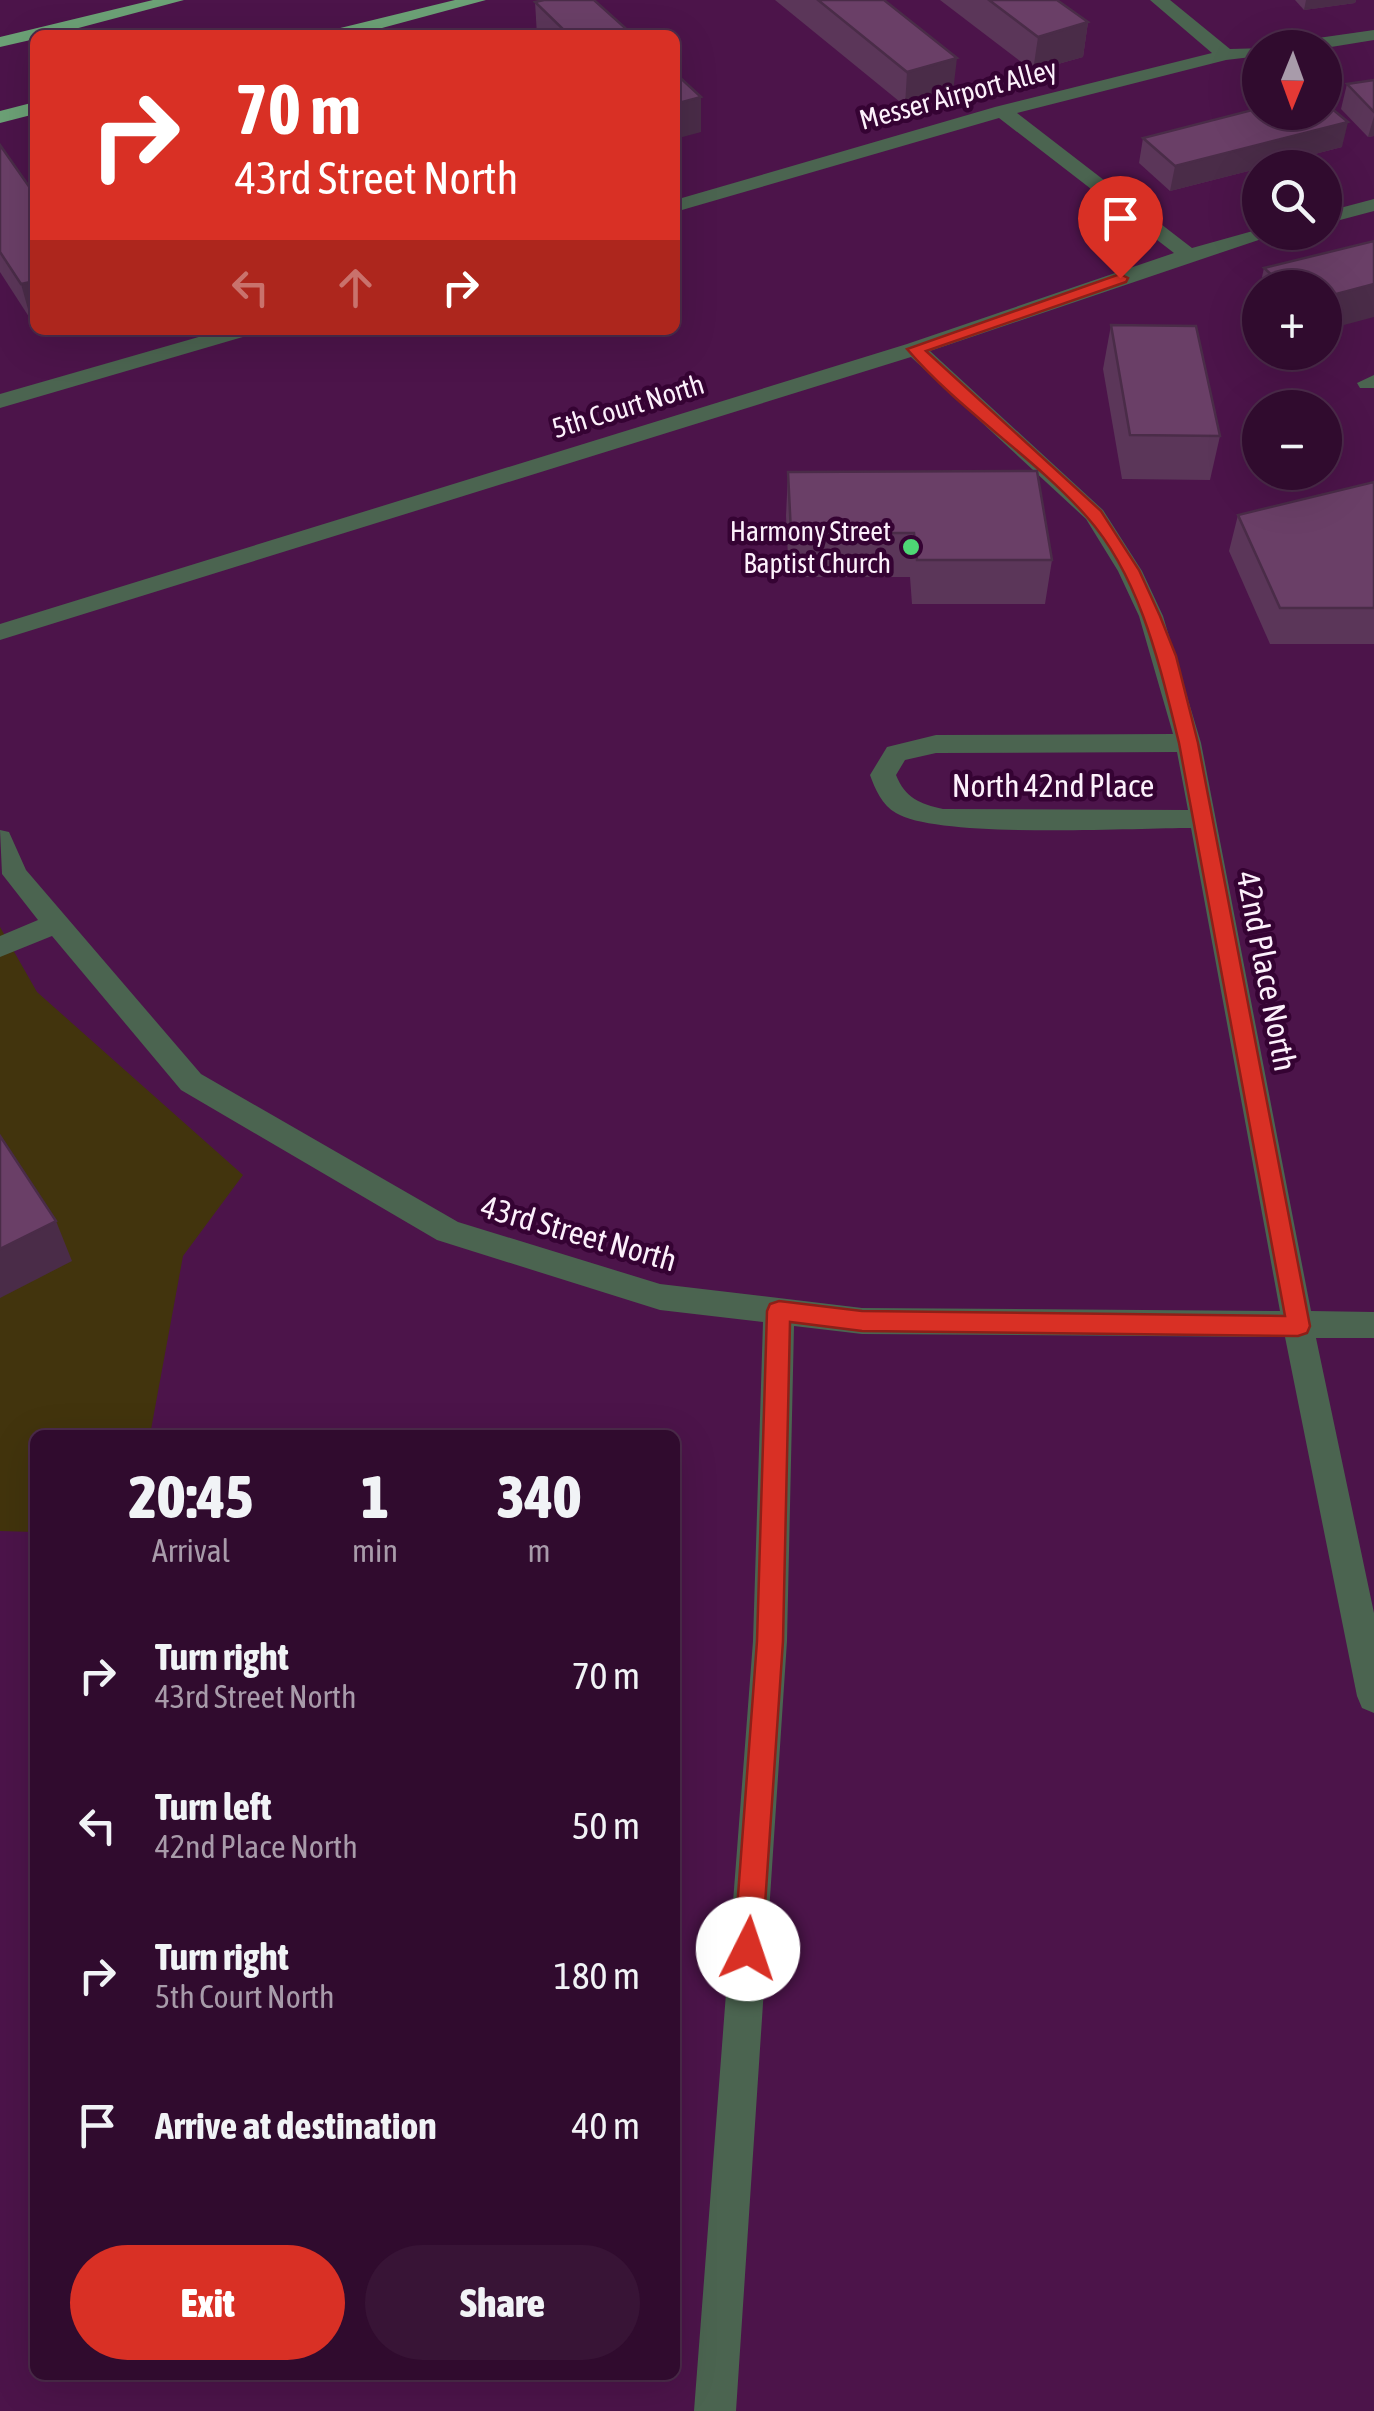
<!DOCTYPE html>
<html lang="en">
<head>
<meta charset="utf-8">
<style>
  :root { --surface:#300b2e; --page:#381436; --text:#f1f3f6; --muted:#a89baa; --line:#4b2b4a; --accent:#d93025 }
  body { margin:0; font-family:"Asap Condensed",sans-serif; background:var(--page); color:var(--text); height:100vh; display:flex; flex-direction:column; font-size:38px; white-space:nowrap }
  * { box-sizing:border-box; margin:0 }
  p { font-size:32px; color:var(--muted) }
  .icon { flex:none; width:55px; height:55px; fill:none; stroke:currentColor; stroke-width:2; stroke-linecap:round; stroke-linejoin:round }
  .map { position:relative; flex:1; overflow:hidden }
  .side { position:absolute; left:30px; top:1430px; width:650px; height:950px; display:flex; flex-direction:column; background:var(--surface); border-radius:15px; box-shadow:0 10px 40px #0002,0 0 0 2px var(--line) }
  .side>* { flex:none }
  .banner { position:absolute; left:30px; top:30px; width:650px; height:305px; border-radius:15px; box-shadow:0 10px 40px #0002,0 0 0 2px var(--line); background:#d93025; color:#fff; overflow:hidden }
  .needle { width:65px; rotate:181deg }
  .controls { position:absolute; left:1242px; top:30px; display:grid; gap:20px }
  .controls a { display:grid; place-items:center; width:100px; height:100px; border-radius:50%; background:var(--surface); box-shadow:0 10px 40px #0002,0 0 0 2px var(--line); font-size:50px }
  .pin { position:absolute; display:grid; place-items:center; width:85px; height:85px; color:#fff; margin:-102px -42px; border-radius:50% 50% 50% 0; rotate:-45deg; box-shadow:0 0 10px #0007 }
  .pin .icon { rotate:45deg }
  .me { position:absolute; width:110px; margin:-55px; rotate:4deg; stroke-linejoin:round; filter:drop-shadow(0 0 8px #0008) }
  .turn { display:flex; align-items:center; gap:35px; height:210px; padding:0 40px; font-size:45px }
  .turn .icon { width:130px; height:130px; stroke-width:2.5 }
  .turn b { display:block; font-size:70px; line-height:85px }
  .lanes { display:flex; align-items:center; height:95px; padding:0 40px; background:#0003; justify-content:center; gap:50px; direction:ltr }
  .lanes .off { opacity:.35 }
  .eta { display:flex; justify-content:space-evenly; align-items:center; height:170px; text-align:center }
  .eta b { font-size:60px; font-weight:800; line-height:70px }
  .action { display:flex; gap:20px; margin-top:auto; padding:20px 40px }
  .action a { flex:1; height:115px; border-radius:60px; background:var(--accent); color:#fff; font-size:40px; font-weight:800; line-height:115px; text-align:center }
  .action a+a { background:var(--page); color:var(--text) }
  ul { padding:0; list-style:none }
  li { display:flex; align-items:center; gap:30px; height:150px; padding:0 40px }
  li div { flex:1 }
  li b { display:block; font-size:38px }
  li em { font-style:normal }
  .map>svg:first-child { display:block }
  .built { fill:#4c144a; fill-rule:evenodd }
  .green { fill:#42340d }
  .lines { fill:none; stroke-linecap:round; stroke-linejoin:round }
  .minor { fill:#4b6450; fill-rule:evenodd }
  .major { fill:#6ca176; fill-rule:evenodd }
  .wall { fill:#5b3659 }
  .shaded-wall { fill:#4a2c48 }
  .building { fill:#6a3f67; stroke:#4a2c48; stroke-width:2.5 }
  .route { fill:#d93025; stroke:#8d1f18; stroke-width:2.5 }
  .poi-dot { fill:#4ed675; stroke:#350333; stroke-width:4 }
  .labels { text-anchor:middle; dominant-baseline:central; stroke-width:9; stroke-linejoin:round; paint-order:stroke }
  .far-street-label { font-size:28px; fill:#fcf0fb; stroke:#350333 }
  .far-poi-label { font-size:28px; fill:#fcf0fb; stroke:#350333; text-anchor:end }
  .street-label { font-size:32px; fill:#fcf0fb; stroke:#350333 }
</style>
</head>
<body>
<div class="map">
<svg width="1374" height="2411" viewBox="0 0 1374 2411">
  <rect width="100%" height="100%" fill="#400f3e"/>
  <path class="built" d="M0 0H1374V2411H0ZM35 35H675V330H35ZM1260 48H1325V112H1260ZM1260 168H1325V232H1260ZM1260 288H1325V352H1260ZM1260 408H1325V472H1260ZM35 1435H675V2375H35Z"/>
  <path class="green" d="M0 927 37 992 243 1175 183 1256 150 1435H35V1532L0 1531Z"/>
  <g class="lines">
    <g class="minor">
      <path d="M1150 0H1170L1230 49 1267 48H1260V56L1226 60 1017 113 1192 248 1260 229V232H1282L930 351 1103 510 1142 571 1163 616 1201 743 1311 1311 1374 1312V1338H1316L1374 1613V1713L1362 1708 1357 1696 1285 1337 862 1334 794 1326 787 1641 736 2411H694L753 1641 763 1322 660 1310 437 1240 181 1090 52 936 0 957V936L38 920 2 874 0 830 9 832 26 870 201 1074 458 1222 660 1284 862 1308 1280 1311 1191 828C1132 828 938 839 896 813 882 805 875 789 870 775L887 747 936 735 1173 734 1139 616 1118 571 1086 519 911 357 0 640V624L907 344 1174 253 999 118 675 212V200L995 107 1212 53ZM1177 752 1188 810 943 809C920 804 905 798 896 775L905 760 936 753Z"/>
      <path d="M1374 30V40L1325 48H1274L1283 43Z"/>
      <path d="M1374 199V211L1325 224V212Z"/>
      <path d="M223 330H257L253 334 0 408V394Z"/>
      <path d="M1374 375V388H1360L1357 383Z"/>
    </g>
    <g class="major">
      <path d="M153 0H184L52 35H35V39L0 47V37Z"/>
      <path d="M455 0H486L356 35H325L328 31Z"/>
      <path d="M35 102V114L0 123V111Z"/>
    </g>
  </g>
  <g class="wall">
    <path d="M775 0H884L953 92 905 106Z"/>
    <path d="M940 0H1057L1088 22 1083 57 1033 71Z"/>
    <path d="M1295 0H1356L1355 3 1304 10Z"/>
    <path d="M535 2 633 35H537Z"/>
    <path d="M1374 80V136L1368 137 1341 109 1347 84Z"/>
    <path d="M1143 138 1342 147 1170 191 1139 163Z"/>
    <path d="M0 145 31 320 0 272Z"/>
    <path d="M1264 268 1325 288H1260V307L1256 304Z"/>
    <path d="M1111 325 1220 436 1210 480 1122 479 1103 369Z"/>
    <path d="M788 472 1052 560 1045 604H912L910 577H789L786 516Z"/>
    <path d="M1374 482V644H1270L1229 551 1238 515Z"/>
  </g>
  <g class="shaded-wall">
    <path d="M1306 0H1356L1355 3 1304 10Z"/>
    <path d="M1088 22 1083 57 1033 71 1038 37Z"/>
    <path d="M957 58 953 92 905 106 907 72Z"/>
    <path d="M701 97V132L675 139V104Z"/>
    <path d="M1374 116V136L1368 137Z"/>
    <path d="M1348 122 1342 147 1170 191 1175 166Z"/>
    <path d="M35 281V319L31 320 21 284Z"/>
    <path d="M1374 284V317L1325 330V297Z"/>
    <path d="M56 1221 72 1261 0 1298V1249Z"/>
  </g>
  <g class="building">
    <path d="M544 0H594L633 35H569L535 2Z"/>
    <path d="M818 0H884L957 58 907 72Z"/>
    <path d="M989 0H1057L1088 22 1038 37Z"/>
    <path d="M675 73 701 97 675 104Z"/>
    <path d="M1374 80V112L1347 84Z"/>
    <path d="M1325 103 1348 122 1175 166 1143 138 1260 108V112H1325Z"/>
    <path d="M0 145 35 195V281L21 284 0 252Z"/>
    <path d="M1374 241V284L1325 297V288H1286L1264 268Z"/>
    <path d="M1111 325 1196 326 1220 436 1130 435Z"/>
    <path d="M1037 471 1052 560H917L914 533H791L788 472Z"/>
    <path d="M1374 482V608H1280L1238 515Z"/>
    <path d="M0 1136 56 1221 0 1249Z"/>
  </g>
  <path class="route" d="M1120 274 1128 278 1126 282 926 351 1101 511 1139 570 1160 616 1176 656 1198 743 1310 1326 1307 1333 1298 1336 862 1331 790 1322 783 1641 762 1949 758 1959 748 1963 738 1959 734 1949 757 1641 767 1311 770 1304 779 1301 862 1311 1285 1316 1179 743C1160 667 1141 578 1087 517 1033 456 960 411 907 349Z"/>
  <circle class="poi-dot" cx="911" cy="547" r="10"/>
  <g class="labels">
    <g class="far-street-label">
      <text transform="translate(958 94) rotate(-15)">Messer Airport Alley</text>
      <text transform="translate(628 406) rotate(-17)">5th Court North</text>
    </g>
    <g class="far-poi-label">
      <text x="891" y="531">Harmony Street<tspan x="891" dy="32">Baptist Church</tspan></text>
    </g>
    <g class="street-label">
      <text x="1053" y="785">North 42nd Place</text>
      <text transform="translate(1267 971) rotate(79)">42nd Place North</text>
      <text transform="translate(579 1233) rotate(16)">43rd Street North</text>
    </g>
  </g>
</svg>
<div class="controls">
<a><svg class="needle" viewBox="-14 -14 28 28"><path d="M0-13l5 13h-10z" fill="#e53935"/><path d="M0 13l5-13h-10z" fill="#a89baa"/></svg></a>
<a><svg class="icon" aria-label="search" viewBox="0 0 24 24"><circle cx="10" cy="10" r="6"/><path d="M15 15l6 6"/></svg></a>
<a>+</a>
<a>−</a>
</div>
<div class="pin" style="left:1120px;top:278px;background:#d93025"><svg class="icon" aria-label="arrive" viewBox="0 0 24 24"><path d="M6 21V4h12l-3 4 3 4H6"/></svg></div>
<svg class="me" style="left:748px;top:1949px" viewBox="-20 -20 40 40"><circle r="19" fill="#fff"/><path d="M0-13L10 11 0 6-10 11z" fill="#d93025"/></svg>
<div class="banner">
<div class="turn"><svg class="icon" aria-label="right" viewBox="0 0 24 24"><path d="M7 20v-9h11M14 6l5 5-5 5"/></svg><div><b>70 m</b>43rd Street North</div></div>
<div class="lanes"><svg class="icon off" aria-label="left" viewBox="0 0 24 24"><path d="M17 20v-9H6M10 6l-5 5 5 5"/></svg><svg class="icon off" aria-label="ahead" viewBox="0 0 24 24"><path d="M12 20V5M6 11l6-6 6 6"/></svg><svg class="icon" aria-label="right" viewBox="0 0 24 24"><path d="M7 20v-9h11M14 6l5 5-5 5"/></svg></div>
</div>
<section class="side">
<div class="eta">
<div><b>20:45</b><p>Arrival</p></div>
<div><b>1</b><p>min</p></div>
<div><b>340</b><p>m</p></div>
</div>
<ul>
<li><svg class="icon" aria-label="right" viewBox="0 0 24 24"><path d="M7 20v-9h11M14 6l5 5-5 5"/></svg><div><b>Turn right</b><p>43rd Street North</p></div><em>70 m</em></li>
<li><svg class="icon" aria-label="left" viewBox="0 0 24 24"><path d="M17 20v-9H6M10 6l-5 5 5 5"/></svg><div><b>Turn left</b><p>42nd Place North</p></div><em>50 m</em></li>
<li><svg class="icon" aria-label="right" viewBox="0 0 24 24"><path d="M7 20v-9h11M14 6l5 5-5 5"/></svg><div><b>Turn right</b><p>5th Court North</p></div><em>180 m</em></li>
<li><svg class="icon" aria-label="arrive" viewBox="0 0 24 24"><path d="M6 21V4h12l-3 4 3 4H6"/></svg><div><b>Arrive at destination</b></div><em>40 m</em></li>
</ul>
<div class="action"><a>Exit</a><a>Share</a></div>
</section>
</div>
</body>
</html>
